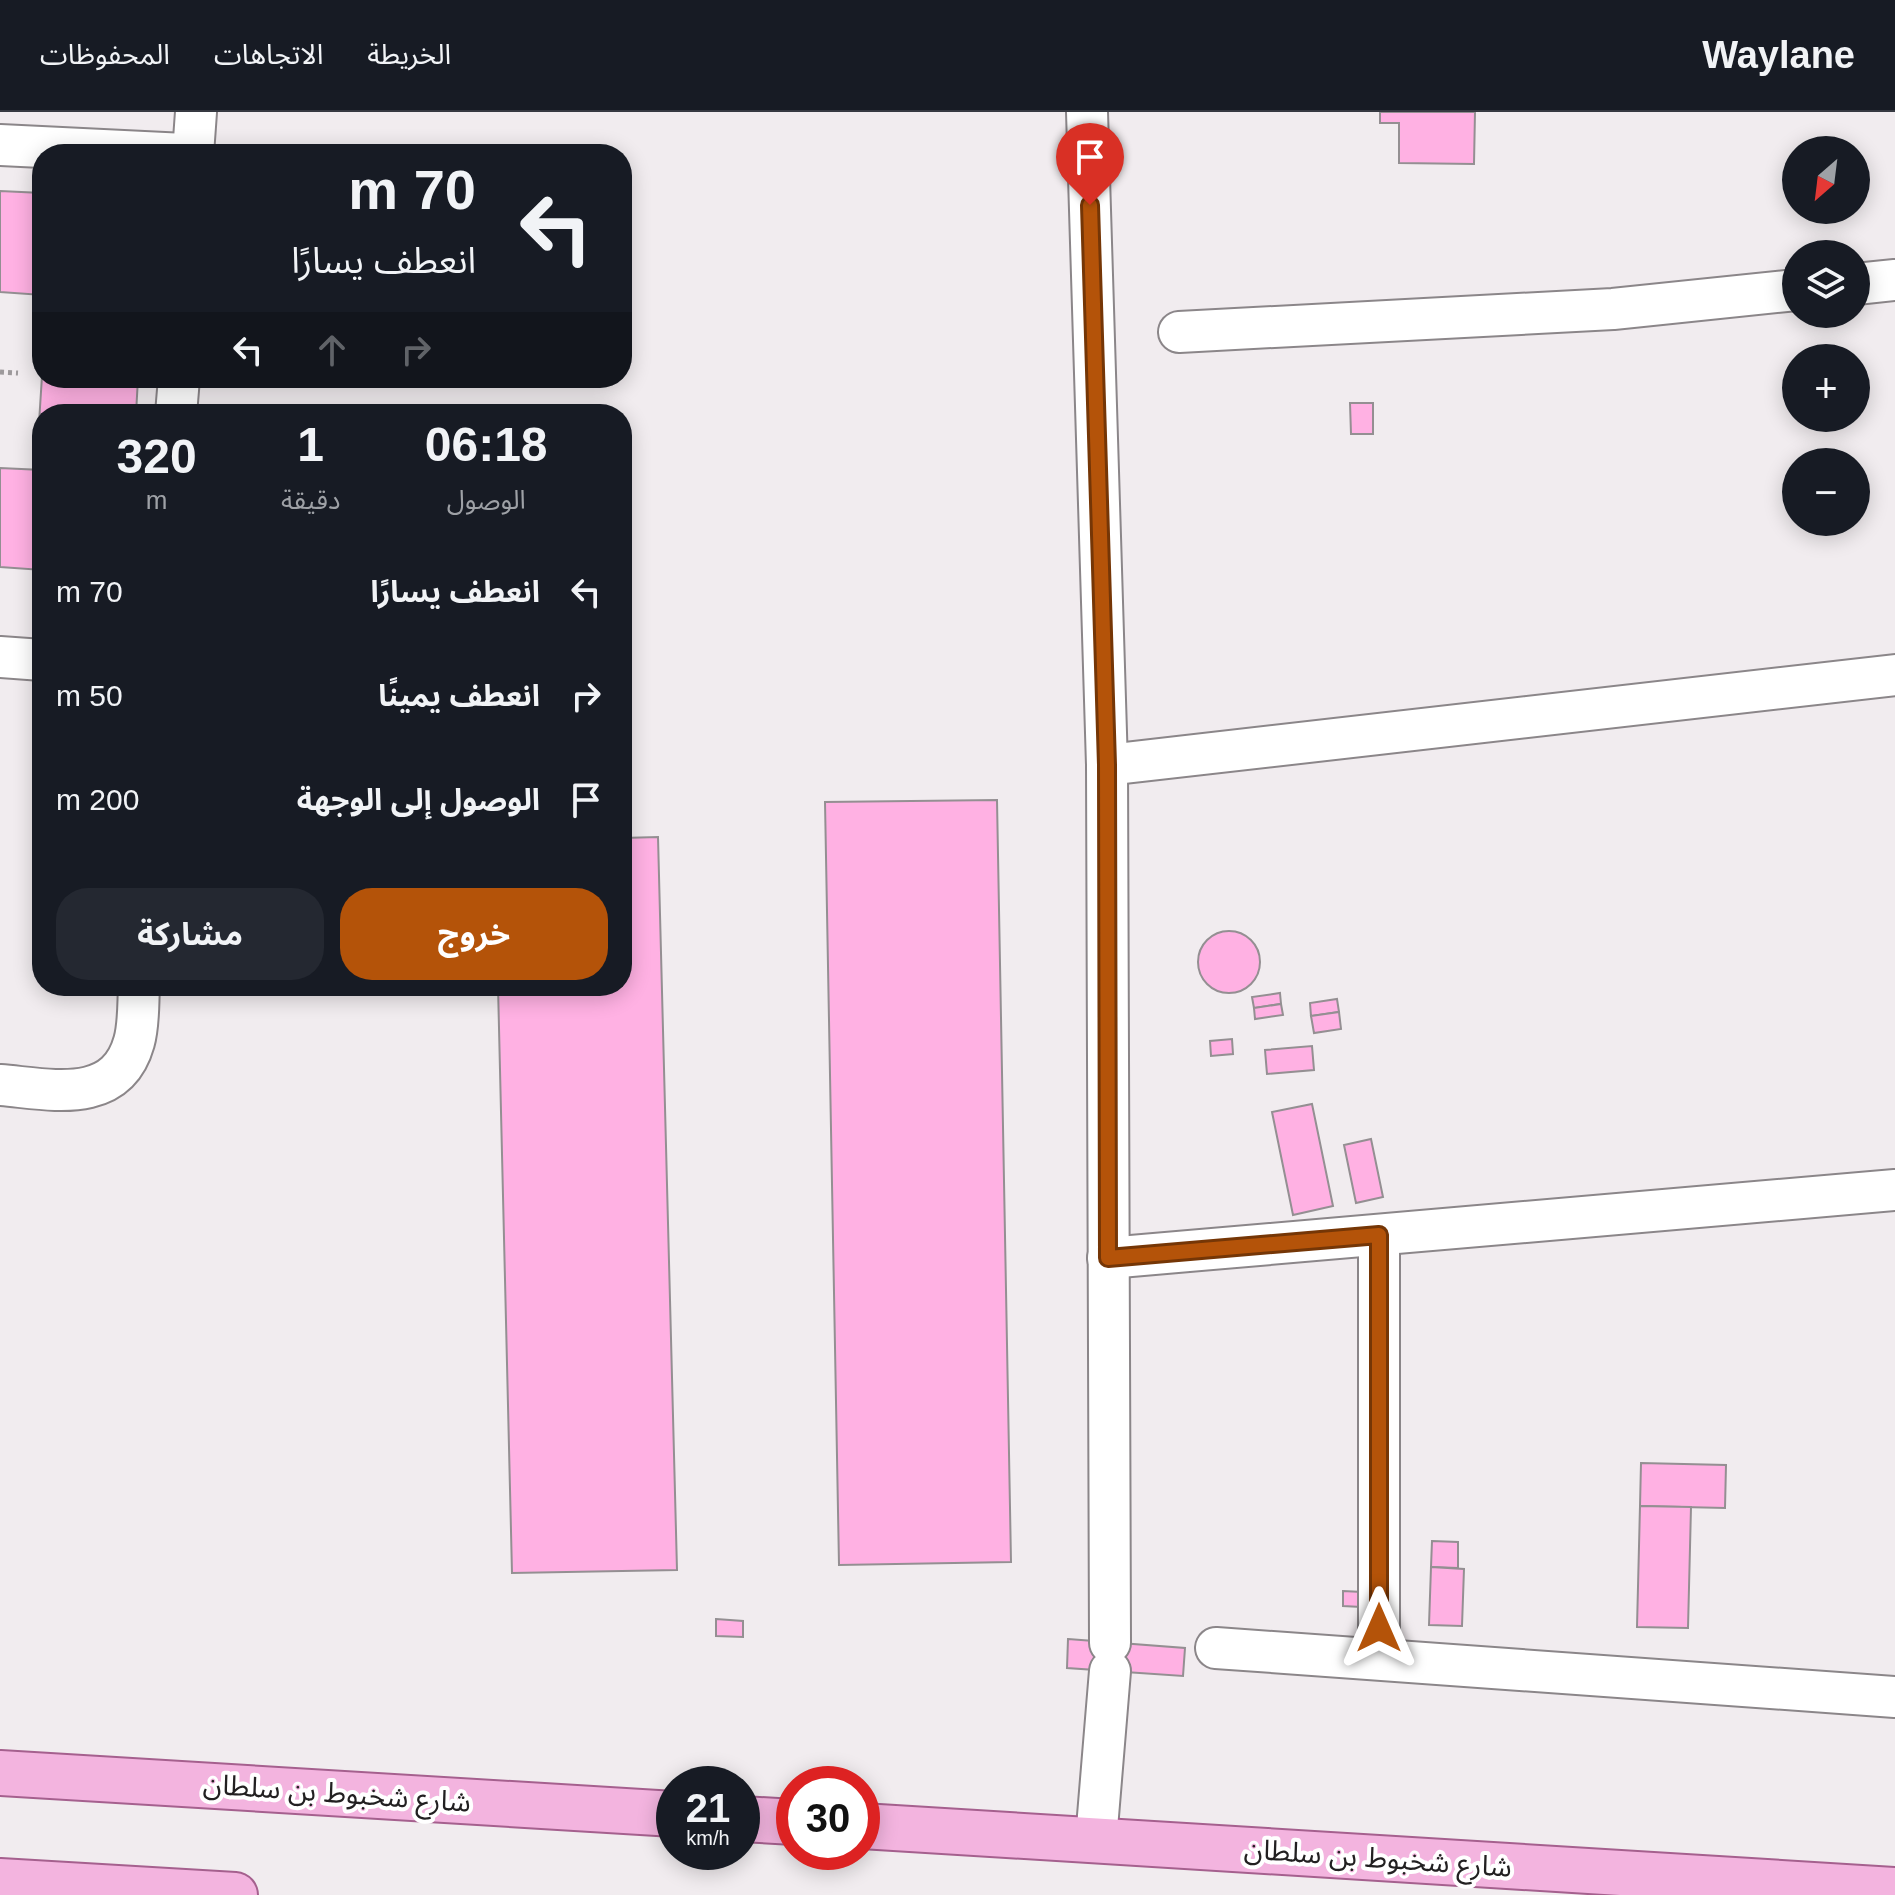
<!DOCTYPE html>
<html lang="ar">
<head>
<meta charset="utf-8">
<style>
  :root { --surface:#171b24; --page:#242831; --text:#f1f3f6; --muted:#9ea1a6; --line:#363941; --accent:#b45309 }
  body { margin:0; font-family:Arial,"Noto Sans Arabic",sans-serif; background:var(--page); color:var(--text); direction:rtl; height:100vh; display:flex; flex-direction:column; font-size:30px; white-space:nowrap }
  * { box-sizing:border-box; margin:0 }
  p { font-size:26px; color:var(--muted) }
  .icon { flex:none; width:44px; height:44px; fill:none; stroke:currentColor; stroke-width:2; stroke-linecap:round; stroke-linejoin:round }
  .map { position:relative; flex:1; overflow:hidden; direction:ltr }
  .details { position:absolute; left:32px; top:292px; width:600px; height:592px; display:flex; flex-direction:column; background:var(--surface); border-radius:32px; box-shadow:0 4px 20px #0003; direction:rtl }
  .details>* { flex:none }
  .banner { position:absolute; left:32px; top:32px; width:600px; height:244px; border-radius:32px; box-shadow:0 4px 20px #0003; direction:rtl; background:#171b24; color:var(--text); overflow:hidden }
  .needle { width:52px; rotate:208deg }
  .tools { position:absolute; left:1782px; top:24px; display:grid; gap:16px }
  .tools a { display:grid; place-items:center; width:88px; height:88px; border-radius:50%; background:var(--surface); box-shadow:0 4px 20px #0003; font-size:40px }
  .speed { position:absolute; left:656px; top:1654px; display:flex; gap:16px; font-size:40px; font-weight:700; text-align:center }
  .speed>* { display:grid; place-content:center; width:104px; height:104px; border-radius:50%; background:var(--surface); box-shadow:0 4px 20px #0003; line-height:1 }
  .speed small { font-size:20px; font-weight:400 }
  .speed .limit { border:12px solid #d22; background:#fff; color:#111 }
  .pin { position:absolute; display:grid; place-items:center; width:68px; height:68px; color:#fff; margin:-82px -34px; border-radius:50% 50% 50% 0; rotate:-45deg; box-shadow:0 0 8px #0007 }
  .pin .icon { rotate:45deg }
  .me { position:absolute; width:88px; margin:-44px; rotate:0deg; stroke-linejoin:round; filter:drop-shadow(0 0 6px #0008) }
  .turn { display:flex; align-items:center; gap:28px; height:168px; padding:0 24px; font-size:36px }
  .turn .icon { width:104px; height:104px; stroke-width:2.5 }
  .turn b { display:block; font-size:56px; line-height:68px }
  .lanes { display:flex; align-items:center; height:76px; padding:0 24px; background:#0003; justify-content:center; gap:40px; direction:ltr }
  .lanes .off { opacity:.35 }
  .eta { display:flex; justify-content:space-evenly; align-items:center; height:136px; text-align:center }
  .eta b { font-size:48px; font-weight:700; line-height:56px }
  .primary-button { display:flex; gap:16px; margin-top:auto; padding:16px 24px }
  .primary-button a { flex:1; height:92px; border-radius:32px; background:var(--accent); color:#fff; font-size:32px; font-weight:700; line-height:92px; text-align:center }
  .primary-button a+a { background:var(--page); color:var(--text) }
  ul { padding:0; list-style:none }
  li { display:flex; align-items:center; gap:24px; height:104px; padding:0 24px }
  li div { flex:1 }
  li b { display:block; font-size:30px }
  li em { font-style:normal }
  header { display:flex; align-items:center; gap:48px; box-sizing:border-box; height:112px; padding:0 40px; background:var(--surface); border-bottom:2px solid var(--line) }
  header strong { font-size:38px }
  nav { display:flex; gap:44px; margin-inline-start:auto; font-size:28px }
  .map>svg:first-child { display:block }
  .building { fill:#ffb1e3; stroke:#948f92; stroke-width:2 }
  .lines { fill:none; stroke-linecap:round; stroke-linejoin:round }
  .minor-casing { stroke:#8b8689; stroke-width:44 }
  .major-casing { stroke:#a5608e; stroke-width:48 }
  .path { stroke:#9d999b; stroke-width:5; stroke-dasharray:4 4; stroke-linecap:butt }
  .minor { stroke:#fff; stroke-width:40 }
  .major { stroke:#f3b4df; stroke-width:44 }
  .route-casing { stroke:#753606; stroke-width:20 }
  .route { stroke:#b45309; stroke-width:14 }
  .labels { text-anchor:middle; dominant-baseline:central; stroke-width:8; stroke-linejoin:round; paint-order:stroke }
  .street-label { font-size:28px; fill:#222021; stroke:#fff }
</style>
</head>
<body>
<header>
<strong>Waylane</strong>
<nav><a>الخريطة</a><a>الاتجاهات</a><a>المحفوظات</a></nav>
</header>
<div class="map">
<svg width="1895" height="1783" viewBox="0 0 1895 1783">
  <rect width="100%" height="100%" fill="#f1ecef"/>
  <g class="building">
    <path d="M1380 0H1475L1474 52 1399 51V11H1380Z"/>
    <path d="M0 79 42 81V183L0 180Z"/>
    <path d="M42 264V266H138L136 302H42V358H36Z"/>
    <path d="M1350 291H1373V322H1351Z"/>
    <path d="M0 356 42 358V458L0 455Z"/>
    <path d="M997 688 1011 1450 839 1453 825 690Z"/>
    <path d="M658 725 677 1458 512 1461 498 874H622V726Z"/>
    <circle cx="1229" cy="850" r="31"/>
    <path d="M1280 881 1281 892 1254 896 1252 885Z"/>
    <path d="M1337 887 1339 900 1311 904 1310 891Z"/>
    <path d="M1281 892 1283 903 1255 907 1254 896Z"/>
    <path d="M1339 900 1341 917 1314 921 1311 904Z"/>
    <path d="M1232 927 1233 942 1211 944 1210 929Z"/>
    <path d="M1312 934 1314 958 1267 962 1265 938Z"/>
    <path d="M1312 992 1333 1094 1293 1103 1272 1000Z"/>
    <path d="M1371 1027 1383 1085 1356 1091 1344 1033Z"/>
    <path d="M1641 1351 1726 1353 1725 1396 1640 1394Z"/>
    <path d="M1640 1394 1691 1395 1688 1516 1637 1515Z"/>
    <path d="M1432 1429 1458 1430V1456L1431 1455Z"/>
    <path d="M1431 1455 1464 1457 1462 1514 1429 1513Z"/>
    <path d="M1343 1479 1362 1480 1361 1495 1343 1494Z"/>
    <path d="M716 1507 743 1509V1525L716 1524Z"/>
    <path d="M1068 1527 1185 1536 1183 1564 1067 1556Z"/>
  </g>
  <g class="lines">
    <defs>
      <g id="minor">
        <path d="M1087 0 1107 653 1110 1531"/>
        <path d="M0 33 185 42"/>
        <path d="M193 42 196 0"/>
        <path d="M1856 172 1895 168"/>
        <path d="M1179 220 1613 197 1796 178"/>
        <path d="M176 302 179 266"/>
        <path d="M0 545 42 548"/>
        <path d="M1107 653 1895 563"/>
        <path d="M0 973C50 977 116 994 134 930 139 913 138 892 139 874"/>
        <path d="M1379 1123V1547"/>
        <path d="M1108 1146 1895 1078"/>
        <path d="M1216 1536 1895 1585"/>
        <path d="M1096 1728 1110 1559"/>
      </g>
      <g id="major">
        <path d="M0 1661 674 1702"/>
        <path d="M742 1707 794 1710"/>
        <path d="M862 1714 1895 1778"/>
        <path d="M0 1769 235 1783"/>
      </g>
    </defs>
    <use href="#minor" class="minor-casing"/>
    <use href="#major" class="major-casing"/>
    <path class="path" d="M0 260 18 261"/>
    <use href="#minor" class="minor"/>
    <use href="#major" class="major"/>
  </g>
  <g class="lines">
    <defs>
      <path id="route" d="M1090 93 1107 653 1108 1146 1379 1123V1516"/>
    </defs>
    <use href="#route" class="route-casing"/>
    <use href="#route" class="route"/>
  </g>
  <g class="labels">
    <g class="street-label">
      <text transform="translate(337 1681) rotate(4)">شارع شخبوط بن سلطان</text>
      <text transform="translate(1378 1746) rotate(4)">شارع شخبوط بن سلطان</text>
    </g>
  </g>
</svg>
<div class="tools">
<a><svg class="needle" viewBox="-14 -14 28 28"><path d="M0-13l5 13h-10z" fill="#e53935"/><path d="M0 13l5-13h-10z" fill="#9ea1a6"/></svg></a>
<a><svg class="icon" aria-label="layers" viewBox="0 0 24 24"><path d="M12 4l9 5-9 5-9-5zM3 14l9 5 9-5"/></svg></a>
<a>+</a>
<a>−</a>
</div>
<div class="speed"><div>21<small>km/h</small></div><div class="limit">30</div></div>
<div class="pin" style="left:1090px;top:93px;background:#d93025"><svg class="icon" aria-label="arrive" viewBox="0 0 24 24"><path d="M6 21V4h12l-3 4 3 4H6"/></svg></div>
<svg class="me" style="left:1379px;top:1516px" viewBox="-20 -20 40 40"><path d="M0-17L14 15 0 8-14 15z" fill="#b45309" stroke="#fff" stroke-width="4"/></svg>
<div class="banner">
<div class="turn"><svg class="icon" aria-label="left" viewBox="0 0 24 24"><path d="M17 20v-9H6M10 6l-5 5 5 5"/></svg><div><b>70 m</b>انعطف يسارًا</div></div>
<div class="lanes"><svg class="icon" aria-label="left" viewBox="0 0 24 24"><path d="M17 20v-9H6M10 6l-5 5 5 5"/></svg><svg class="icon off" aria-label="ahead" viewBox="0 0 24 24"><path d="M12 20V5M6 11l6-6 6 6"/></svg><svg class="icon off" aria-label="right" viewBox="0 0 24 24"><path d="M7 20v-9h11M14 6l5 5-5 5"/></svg></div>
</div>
<section class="details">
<div class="eta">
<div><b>06:18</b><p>الوصول</p></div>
<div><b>1</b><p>دقيقة</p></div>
<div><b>320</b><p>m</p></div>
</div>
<ul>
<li><svg class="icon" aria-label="left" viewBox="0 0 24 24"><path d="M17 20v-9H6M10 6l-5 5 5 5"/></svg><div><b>انعطف يسارًا</b></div><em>70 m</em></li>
<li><svg class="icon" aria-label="right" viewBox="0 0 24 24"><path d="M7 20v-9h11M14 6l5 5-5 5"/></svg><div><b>انعطف يمينًا</b></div><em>50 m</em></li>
<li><svg class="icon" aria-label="arrive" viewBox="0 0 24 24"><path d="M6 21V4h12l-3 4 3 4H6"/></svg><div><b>الوصول إلى الوجهة</b></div><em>200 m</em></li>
</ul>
<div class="primary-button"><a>خروج</a><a>مشاركة</a></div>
</section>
</div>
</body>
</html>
